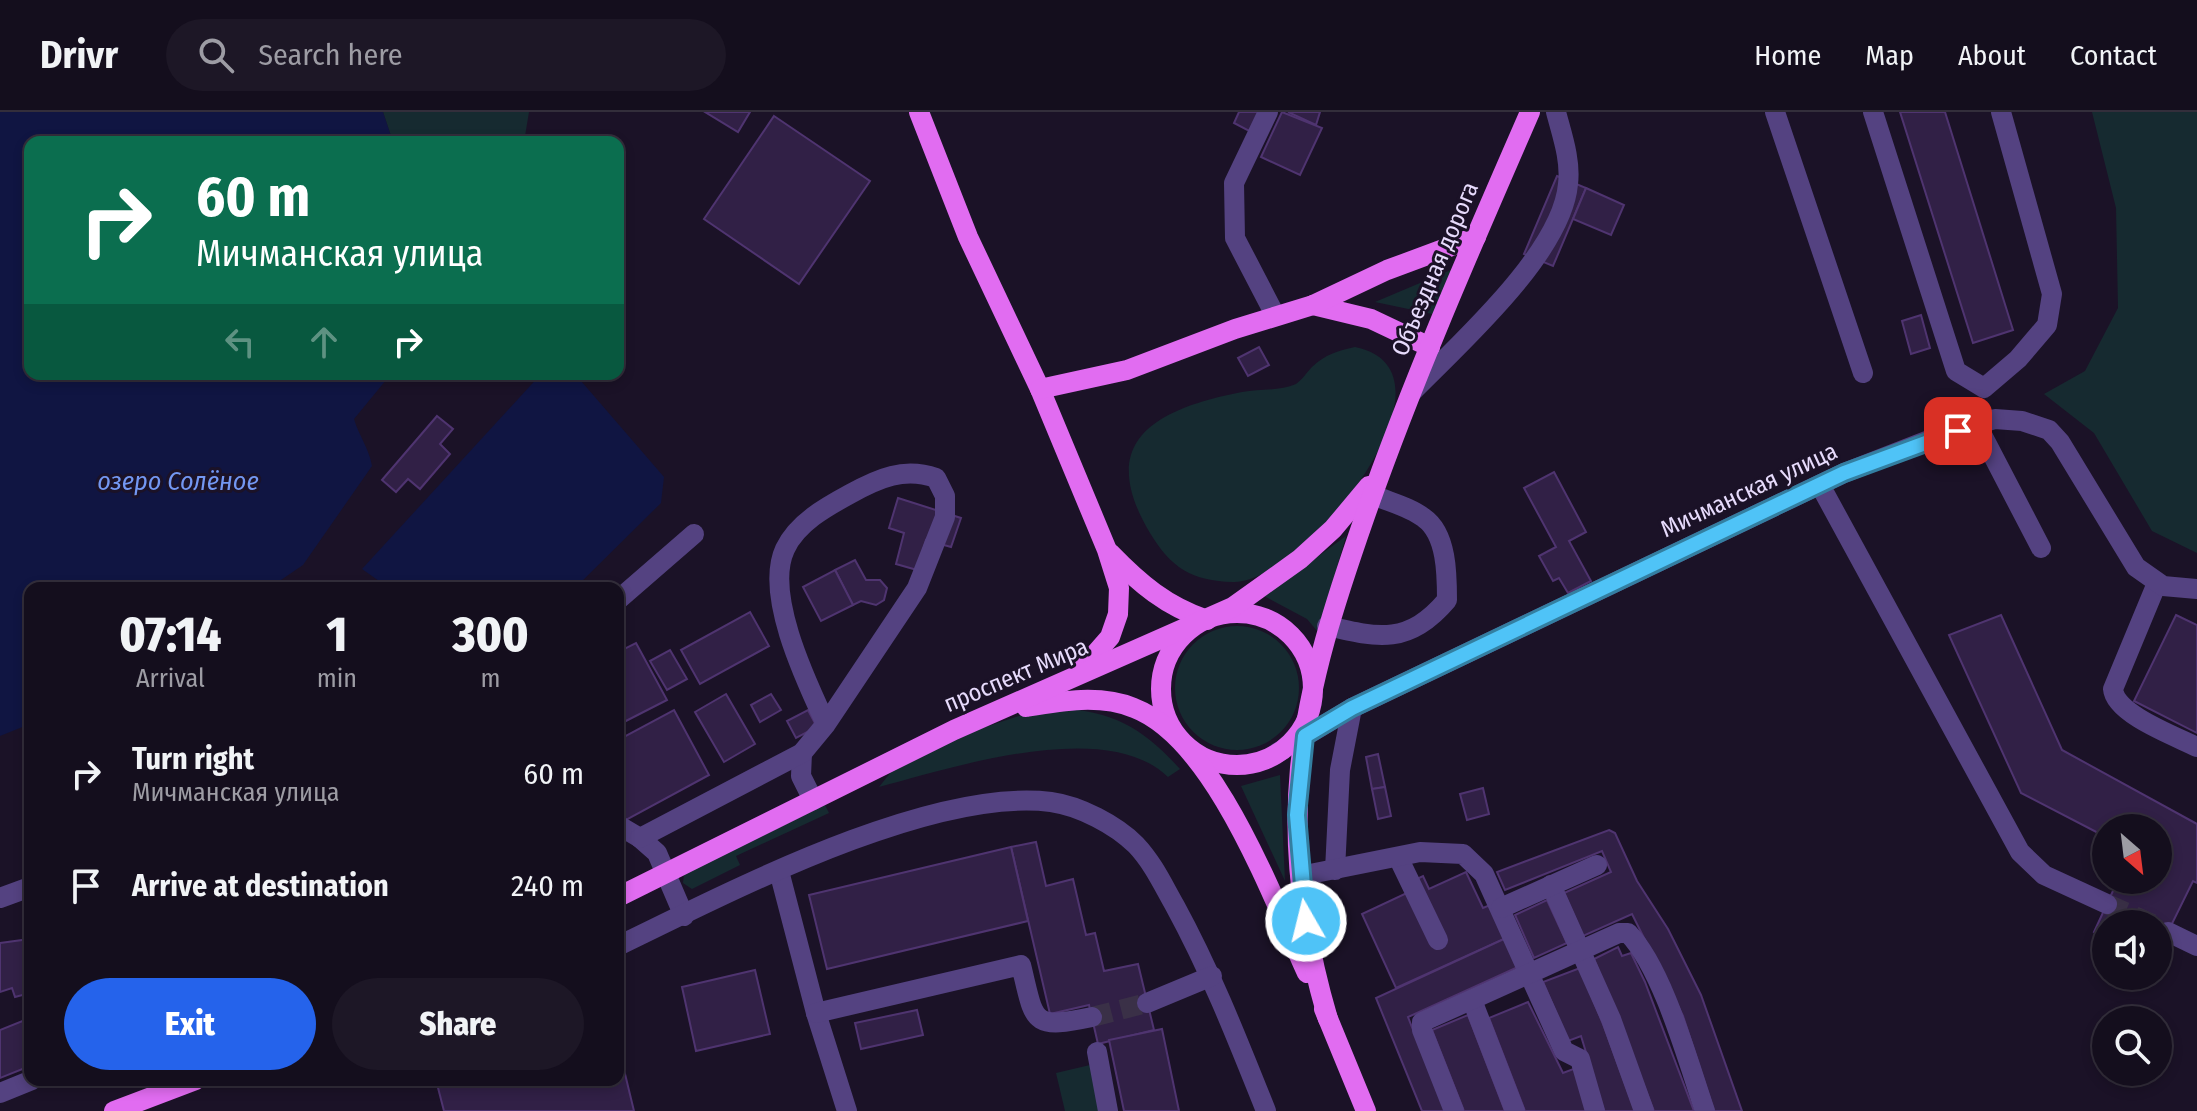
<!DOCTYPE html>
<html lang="en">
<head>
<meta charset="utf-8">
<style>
  :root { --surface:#140e1d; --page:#1d1726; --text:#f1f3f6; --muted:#9d9ca4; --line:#332e3b; --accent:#2563eb }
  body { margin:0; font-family:"Fira Sans Condensed",sans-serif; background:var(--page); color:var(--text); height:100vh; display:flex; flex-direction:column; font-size:30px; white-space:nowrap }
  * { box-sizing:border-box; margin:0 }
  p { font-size:26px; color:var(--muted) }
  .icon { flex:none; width:44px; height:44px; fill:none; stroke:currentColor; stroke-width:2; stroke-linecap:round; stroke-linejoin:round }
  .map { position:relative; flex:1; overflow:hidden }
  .panel { position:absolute; left:24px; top:470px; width:600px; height:504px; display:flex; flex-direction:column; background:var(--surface); border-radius:16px; box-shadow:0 4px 12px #0003,0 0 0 2px var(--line) }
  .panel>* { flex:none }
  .hud { position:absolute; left:24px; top:24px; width:600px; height:244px; border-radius:16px; box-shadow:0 4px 12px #0003,0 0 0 2px var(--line); background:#0b6e4f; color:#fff; overflow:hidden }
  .needle { width:52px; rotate:152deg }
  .fabs { position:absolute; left:2092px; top:702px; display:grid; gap:16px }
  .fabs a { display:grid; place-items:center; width:80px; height:80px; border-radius:50%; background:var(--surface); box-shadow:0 4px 12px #0003,0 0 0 2px var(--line); font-size:40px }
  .pin { position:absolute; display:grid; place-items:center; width:68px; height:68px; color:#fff; margin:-34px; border-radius:16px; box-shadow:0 4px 12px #0006 }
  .me { position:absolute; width:88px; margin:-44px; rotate:352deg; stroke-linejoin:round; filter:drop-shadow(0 0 6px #0008) }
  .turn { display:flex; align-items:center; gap:28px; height:168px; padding:0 40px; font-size:36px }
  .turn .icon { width:104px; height:104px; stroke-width:2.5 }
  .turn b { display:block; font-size:56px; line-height:68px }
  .lanes { display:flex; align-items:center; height:76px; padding:0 40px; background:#0003; justify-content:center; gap:40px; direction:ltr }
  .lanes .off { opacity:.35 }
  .eta { display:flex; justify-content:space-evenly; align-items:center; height:136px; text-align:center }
  .eta b { font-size:48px; font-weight:800; line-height:56px }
  .action { display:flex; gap:16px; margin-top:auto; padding:16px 40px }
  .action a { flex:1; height:92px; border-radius:48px; background:var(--accent); color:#fff; font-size:32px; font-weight:800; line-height:92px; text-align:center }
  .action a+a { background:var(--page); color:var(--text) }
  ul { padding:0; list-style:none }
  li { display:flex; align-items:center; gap:24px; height:112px; padding:0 40px }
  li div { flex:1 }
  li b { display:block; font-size:30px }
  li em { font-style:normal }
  header { display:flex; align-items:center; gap:48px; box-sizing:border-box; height:112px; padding:0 40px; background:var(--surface); border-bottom:2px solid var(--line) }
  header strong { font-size:38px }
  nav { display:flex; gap:44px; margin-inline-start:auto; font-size:28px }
  .search { width:560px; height:72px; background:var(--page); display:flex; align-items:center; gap:20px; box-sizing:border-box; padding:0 28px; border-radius:44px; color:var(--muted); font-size:30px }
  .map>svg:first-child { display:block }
  .green { fill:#162a30 }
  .water { fill:#101542 }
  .building { fill:#312046; stroke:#4f3470; stroke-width:2 }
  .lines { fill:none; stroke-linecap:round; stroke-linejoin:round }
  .minor-tunnel { stroke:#3a3047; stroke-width:20; stroke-dasharray:20 10; stroke-linecap:butt }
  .minor { stroke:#544281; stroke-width:20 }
  .major { stroke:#e16cf1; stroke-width:20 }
  .route-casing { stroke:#337fa1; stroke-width:20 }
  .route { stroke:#4fc3f7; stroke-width:14 }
  .labels { text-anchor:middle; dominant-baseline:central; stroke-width:6; stroke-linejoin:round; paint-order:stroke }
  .street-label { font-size:24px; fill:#e7dbfc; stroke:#1b1227 }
  .water-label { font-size:26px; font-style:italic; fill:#7397f2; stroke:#1b1227 }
</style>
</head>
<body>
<header>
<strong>Drivr</strong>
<div class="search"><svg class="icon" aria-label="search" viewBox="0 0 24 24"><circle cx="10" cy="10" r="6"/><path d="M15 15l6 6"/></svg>Search here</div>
<nav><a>Home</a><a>Map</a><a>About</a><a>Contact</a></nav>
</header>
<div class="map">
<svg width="2197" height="999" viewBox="0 0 2197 999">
  <rect width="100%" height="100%" fill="#1b1227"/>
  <g class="green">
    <path d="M383 0H529L524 30H393Z"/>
    <path d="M2092 0H2197V441L2152 419 2094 321 2044 282 2085 259 2118 196 2116 96Z"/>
    <path d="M1458 155 1437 203 1375 190Z"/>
    <path d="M1355 235C1473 259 1303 472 1233 470 1192 469 1171 456 1150 421 1095 329 1155 297 1242 280 1259 277 1280 279 1296 272 1302 268 1307 260 1312 255 1326 242 1337 239 1355 235Z"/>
    <path d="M1346 424 1318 520 1307 507 1264 484Z"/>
    <circle cx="1237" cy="576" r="62"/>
    <path d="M1060 596C1115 600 1144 617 1180 657L1168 665C1107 605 954 655 879 675L895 655 973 619 1028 601Z"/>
    <path d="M1280 663 1285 769 1241 674Z"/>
    <path d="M825 693 829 701 736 744 740 753 692 777 683 771 684 762Z"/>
    <path d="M1090 953 1102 999H1065L1056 961Z"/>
  </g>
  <g class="water">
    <path d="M0 0H383L393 30H30V262H391L354 307C359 324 369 336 372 354L303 453 278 470 245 468 236 476H30V612L0 624Z"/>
    <path d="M541 262H575L664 365 661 391 575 476H389L362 457Z"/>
  </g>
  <g class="building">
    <path d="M705 0H750L738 20Z"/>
    <path d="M1239 0H1263L1253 21 1234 11Z"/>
    <path d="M1282 0 1322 16 1300 63 1261 45Z"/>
    <path d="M1288 0H1320L1316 13Z"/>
    <path d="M1900 0H1945L2013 218 1973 231Z"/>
    <path d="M774 4 870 69 799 172 704 107Z"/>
    <path d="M1557 64 1586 76 1553 154 1524 142Z"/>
    <path d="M1586 76 1624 93 1611 123 1573 107Z"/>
    <path d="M1921 203 1930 236 1911 242 1902 209Z"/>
    <path d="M1259 235 1269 253 1248 264 1238 246Z"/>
    <path d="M437 304 453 317 440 332 450 342 420 377 408 367 396 380 382 368Z"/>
    <path d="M1554 360 1586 420 1569 429 1591 469 1568 481 1559 466 1553 469 1539 444 1556 435 1524 376Z"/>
    <path d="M898 386 961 406 951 435 926 428 917 458 896 452 904 421 889 416Z"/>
    <path d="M855 448 866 468H880L887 476 884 488 876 493 861 489 853 493 835 458Z"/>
    <path d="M835 458 853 493 821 509 803 475Z"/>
    <path d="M750 500 769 534 700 572 681 538Z"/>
    <path d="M2001 503 2062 638 2197 712V771L2193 769 2158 840V812H2106V825L2094 820 2118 768H2158V716H2106V725L2021 681 1949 523Z"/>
    <path d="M2176 503 2197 513V621L2134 589Z"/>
    <path d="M636 531 667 588 618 613V540Z"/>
    <path d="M670 538 687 567 667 578 650 549Z"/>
    <path d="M726 582 755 632 724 650 695 600Z"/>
    <path d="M771 582 781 598 760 610 751 593Z"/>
    <path d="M674 598 709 663 626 708 618 693V628Z"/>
    <path d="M808 598 817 615 796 626 787 609Z"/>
    <path d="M1378 642 1385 675 1372 677 1366 645Z"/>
    <path d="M1385 675 1391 704 1378 707 1372 677Z"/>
    <path d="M1483 676 1489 702 1467 708 1460 682Z"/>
    <path d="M1609 718 1615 721 1637 769 1668 817 1701 883 1742 999H1714L1683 904 1632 802 1583 824 1564 781 1611 760 1602 739 1505 778 1497 760Z"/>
    <path d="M1036 730 1046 774 1073 767 1086 823 1095 821 1104 859 1138 852 1154 918 1098 932 1089 893 1050 902 1011 735Z"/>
    <path d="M1011 735 1028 809 827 857 809 783Z"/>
    <path d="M1466 760 1483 796 1490 793 1506 826 1396 876 1362 802 1407 781 1404 773 1423 764 1429 777Z"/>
    <path d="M1547 788 1567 831 1534 846 1515 803Z"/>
    <path d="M1506 826 1518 855 1408 905 1445 999H1422L1376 886Z"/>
    <path d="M30 827V881L15 885 12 876 0 880V831Z"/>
    <path d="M1618 835 1622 844 1631 841 1645 870 1694 999H1654L1594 847Z"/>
    <path d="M1580 856 1603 912 1635 999H1604L1581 924 1568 929 1543 870Z"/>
    <path d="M755 858 770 922 696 939 682 875Z"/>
    <path d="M1528 890 1563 961 1576 956 1587 999H1525L1489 906Z"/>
    <path d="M917 898 923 923 861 937 855 911Z"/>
    <path d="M1468 903 1505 999H1464L1432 918Z"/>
    <path d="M30 906V954L0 966V918Z"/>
    <path d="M1162 917 1179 999H1124L1109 928Z"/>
    <path d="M618 933 634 999H444L436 968H618Z"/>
  </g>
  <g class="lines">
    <g class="minor-tunnel">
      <path d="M2107 792 2152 812"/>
      <path d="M1092 905 1147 891"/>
    </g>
    <g class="minor">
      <path d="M1268 0 1234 71 1235 126 1275 203"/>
      <path d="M1775 0 1863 261"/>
      <path d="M1873 0 1956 259 1984 276 2018 247 2047 213 2052 182 2001 0"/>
      <path d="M1412 280C1459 232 1562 141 1568 72 1571 48 1562 23 1556 0"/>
      <path d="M1977 313 2041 436"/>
      <path d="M1820 373 2020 740 2044 763 2107 792"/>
      <path d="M2157 471 2113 577C2115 602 2175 624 2197 635"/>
      <path d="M618 488 694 422"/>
      <path d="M1327 514C1379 526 1409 533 1447 488 1447 463 1447 422 1424 406 1410 395 1389 390 1373 383"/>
      <path d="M802 641 801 664 813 688"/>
      <path d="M1277 641 1352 596 1844 361 1939 324 1995 307 2022 309 2049 318 2060 330 2136 455 2163 474 2197 477"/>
      <path d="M618 713 640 726 657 741 684 804"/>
      <path d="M640 726 802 641 826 612 917 476 945 405V384L936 366C904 355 879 366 850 382 826 395 797 411 785 437 764 482 806 569 826 612"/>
      <path d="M1398 745 1438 828"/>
      <path d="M1335 758 1340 658 1352 596"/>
      <path d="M779 759 816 901 847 999"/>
      <path d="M1300 764 1420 740 1463 742 1484 762 1564 939 1580 947 1595 999"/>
      <path d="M1551 773 1611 907 1644 999"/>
      <path d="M0 786 30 775"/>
      <path d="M1501 796 1597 753"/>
      <path d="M2168 820 2197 834"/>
      <path d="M618 834C728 781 929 675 1051 690 1080 694 1116 713 1136 733 1153 751 1163 773 1175 794 1211 860 1238 929 1266 999"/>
      <path d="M1472 888 1515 999"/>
      <path d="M1147 891 1212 864"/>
      <path d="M816 901 1021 853C1035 910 1030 918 1092 905"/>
      <path d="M1097 940 1108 999"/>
      <path d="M0 981 32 968"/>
      <path d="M1454 999 1422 918V910L1619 821H1628C1663 857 1688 950 1705 999"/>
    </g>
    <g class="major">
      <path d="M919 0 968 125 1040 277 1107 438 1119 476 1118 502 1110 525 1082 557"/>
      <path d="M1313 193 1371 207 1430 235"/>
      <path d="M1040 277 1127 258 1235 217 1313 193 1387 158 1476 125"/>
      <path d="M1110 441C1140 472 1166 494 1207 508"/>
      <circle cx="1237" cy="577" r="76"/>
      <path d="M1026 595C1061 589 1100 582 1134 596 1215 627 1272 785 1307 861"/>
      <path d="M618 785 954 618 1233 495 1300 447 1333 417 1369 374"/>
      <path d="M1324 897 1366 999"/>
      <path d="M1328 907C1304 826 1292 740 1300 656 1309 568 1336 487 1365 404 1413 267 1472 133 1530 0"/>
      <path d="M114 999 196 968"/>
    </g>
  </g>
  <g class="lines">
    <defs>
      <path id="route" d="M1306 809 1297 703 1305 624 1352 596 1844 361 1958 319"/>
    </defs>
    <use href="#route" class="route-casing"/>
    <use href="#route" class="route"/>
  </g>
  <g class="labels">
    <g class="street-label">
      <text transform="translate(1435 157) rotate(-67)">Объездная дорога</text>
      <text transform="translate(1749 378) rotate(-25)">Мичманская улица</text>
      <text transform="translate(1016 563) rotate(-23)">проспект Мира</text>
    </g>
    <g class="water-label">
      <text x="178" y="369">озеро Солёное</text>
    </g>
  </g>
</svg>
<div class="fabs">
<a><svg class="needle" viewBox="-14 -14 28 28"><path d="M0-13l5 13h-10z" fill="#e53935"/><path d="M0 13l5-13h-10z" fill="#9d9ca4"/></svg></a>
<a><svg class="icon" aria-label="sound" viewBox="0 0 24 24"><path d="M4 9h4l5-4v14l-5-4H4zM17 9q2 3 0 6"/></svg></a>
<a><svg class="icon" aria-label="search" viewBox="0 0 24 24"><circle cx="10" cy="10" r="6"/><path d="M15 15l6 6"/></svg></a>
</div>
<div class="pin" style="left:1958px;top:319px;background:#d93025"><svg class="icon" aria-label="arrive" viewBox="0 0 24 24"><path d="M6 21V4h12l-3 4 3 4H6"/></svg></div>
<svg class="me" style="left:1306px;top:809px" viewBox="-20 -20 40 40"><circle r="17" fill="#4fc3f7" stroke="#fff" stroke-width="3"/><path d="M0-11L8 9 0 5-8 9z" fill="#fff"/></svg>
<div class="hud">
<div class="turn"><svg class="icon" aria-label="right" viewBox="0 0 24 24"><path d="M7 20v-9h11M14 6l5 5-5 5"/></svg><div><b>60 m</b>Мичманская улица</div></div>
<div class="lanes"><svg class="icon off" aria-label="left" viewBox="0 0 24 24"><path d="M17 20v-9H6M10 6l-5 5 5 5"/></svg><svg class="icon off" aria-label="ahead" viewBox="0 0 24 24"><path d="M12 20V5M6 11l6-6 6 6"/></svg><svg class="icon" aria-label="right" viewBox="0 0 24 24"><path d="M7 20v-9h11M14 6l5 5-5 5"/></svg></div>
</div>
<section class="panel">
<div class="eta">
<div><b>07:14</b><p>Arrival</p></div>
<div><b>1</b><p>min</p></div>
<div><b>300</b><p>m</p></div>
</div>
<ul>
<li><svg class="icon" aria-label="right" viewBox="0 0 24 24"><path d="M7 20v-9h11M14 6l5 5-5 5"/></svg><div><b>Turn right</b><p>Мичманская улица</p></div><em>60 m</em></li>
<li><svg class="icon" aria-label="arrive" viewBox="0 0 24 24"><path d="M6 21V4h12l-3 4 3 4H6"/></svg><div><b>Arrive at destination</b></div><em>240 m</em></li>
</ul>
<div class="action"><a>Exit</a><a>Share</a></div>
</section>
</div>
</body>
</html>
